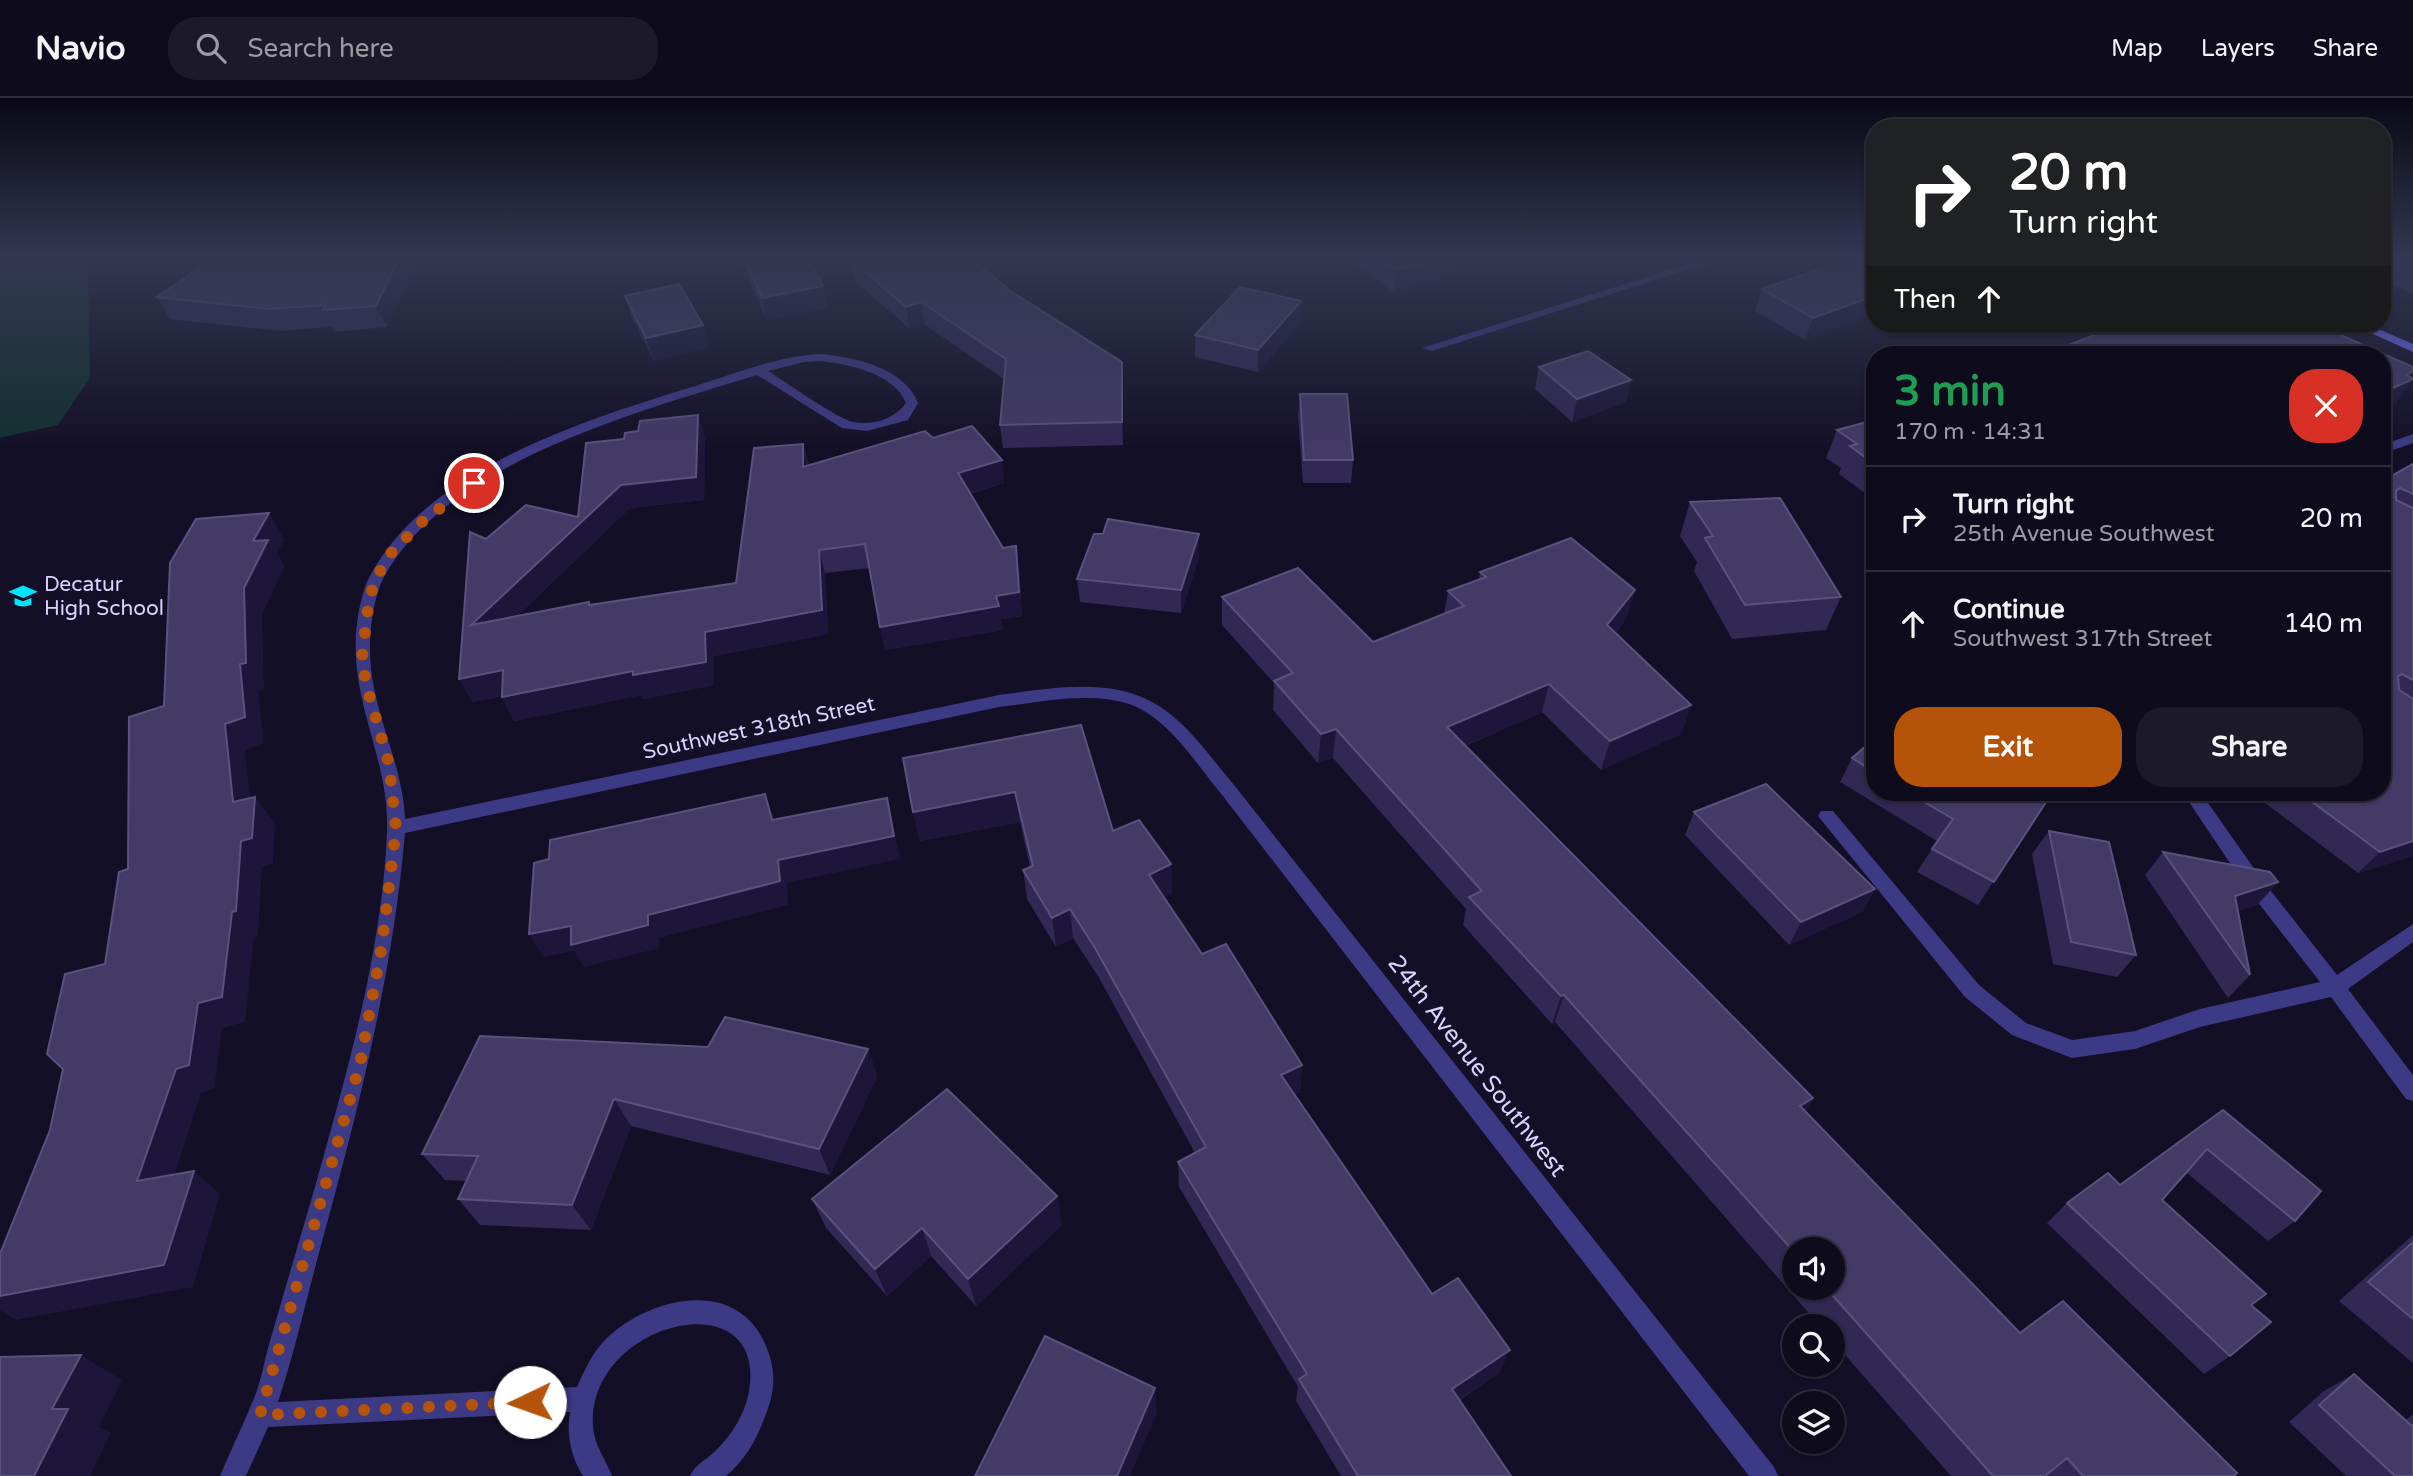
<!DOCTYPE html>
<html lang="en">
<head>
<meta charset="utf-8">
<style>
  :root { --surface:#0e0b1c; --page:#1c1929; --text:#f1f3f6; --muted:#9b9ba3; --line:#2e2b3b; --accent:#b45309 }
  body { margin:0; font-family:"Varela Round",sans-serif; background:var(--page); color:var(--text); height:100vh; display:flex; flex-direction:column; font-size:26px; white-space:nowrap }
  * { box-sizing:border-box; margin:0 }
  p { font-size:23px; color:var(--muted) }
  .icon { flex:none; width:38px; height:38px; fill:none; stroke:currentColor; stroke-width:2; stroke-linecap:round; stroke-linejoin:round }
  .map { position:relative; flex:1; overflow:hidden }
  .panel { position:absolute; left:1866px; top:248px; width:525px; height:455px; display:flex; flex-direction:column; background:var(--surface); border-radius:28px; box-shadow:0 2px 5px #0004,0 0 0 2px var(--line) }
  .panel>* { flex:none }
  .guide { position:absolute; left:1866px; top:21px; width:525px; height:214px; border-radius:28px; box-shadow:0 2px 5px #0004,0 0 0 2px var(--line); background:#202124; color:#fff; overflow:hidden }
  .buttons { position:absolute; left:1782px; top:1139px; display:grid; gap:14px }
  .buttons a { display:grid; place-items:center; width:63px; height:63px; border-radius:50%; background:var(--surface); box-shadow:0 2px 5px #0004,0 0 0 2px var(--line); font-size:35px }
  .pin { position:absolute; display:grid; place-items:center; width:60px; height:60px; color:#fff; margin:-30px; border:4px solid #fff; border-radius:50%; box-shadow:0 2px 7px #0007 }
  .me { position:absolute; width:77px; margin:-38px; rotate:267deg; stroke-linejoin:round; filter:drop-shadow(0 0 5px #0008) }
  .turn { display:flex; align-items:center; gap:24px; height:147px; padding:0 28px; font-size:32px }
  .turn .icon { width:91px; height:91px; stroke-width:2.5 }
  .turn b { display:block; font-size:49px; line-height:60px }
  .then { display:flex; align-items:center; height:66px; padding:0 28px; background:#0003; gap:14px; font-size:26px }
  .round { display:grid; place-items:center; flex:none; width:74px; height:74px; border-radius:28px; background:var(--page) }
  .headline { display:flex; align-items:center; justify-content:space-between; height:119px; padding:0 28px }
  h1 { font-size:42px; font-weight:700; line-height:52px; color:#1e9e55 }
  .primary-button { display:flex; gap:14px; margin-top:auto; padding:14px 28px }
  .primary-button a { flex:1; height:80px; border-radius:28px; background:var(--accent); color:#fff; font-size:28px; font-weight:700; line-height:80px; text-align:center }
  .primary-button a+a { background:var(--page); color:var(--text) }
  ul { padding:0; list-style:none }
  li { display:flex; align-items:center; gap:21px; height:105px; padding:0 28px; border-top:2px solid var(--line) }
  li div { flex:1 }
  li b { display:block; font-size:26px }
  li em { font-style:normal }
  header { display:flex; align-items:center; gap:42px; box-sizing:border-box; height:98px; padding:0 35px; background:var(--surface); border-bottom:2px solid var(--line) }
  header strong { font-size:33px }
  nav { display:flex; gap:38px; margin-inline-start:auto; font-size:24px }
  .search { width:490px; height:63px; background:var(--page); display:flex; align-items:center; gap:18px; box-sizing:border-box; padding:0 24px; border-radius:28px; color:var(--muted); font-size:26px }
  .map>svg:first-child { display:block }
  .green { fill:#12302f }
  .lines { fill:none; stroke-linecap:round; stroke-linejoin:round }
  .minor { fill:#3d3a85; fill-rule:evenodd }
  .secondary { fill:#6f6bff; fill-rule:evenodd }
  .wall { fill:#312854; fill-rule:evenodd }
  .shaded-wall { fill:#1d163a }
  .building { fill:#433a66; stroke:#5a527e; stroke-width:2 }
  .route { stroke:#b45309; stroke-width:12; stroke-dasharray:0 21.6 }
  .labels { text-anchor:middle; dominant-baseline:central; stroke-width:7; stroke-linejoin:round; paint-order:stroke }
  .poi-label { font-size:21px; fill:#d9d4ff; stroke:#130f26; text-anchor:start }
  .street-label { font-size:21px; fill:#d9d4ff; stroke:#130f26 }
  .near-street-label { font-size:24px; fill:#d9d4ff; stroke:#130f26 }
</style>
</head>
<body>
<header>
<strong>Navio</strong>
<div class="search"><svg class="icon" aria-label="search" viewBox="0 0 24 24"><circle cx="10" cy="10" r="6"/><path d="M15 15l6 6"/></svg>Search here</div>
<nav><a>Map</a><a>Layers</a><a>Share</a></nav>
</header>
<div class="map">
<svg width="2413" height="1378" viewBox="0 0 2413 1378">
  <rect width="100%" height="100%" fill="#130f26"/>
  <path class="green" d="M0 161H88L90 280 58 327 0 340Z"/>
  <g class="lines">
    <g class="minor">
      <path d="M1704 161H1721L1432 253 1422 250Z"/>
      <path d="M821 256C854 259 905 270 918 305L908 322 867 333 842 330 757 277C638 314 450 363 385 477 374 497 370 528 370 550 369 609 403 663 405 721L999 597C1047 591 1107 579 1152 604 1186 622 1210 659 1234 687L1774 1369 1778 1378H1749L1222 697C1196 666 1169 620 1129 606 1089 593 1040 604 999 609L405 735C393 873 360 1006 323 1140 308 1194 296 1250 278 1304L577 1289C585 1271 593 1253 608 1239 652 1198 738 1179 766 1248 777 1274 775 1295 764 1321 756 1343 744 1363 726 1378H690C695 1367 703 1364 712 1356 730 1340 745 1317 749 1293 768 1180 586 1223 593 1329 595 1349 605 1360 612 1378H583C571 1359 566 1336 570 1314L268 1329 246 1378H220C230 1354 242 1329 252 1305 261 1286 264 1263 270 1243 285 1191 300 1140 315 1089 347 974 382 854 387 734 390 654 343 598 359 512 362 501 364 488 370 478 427 370 586 322 695 288 736 275 778 258 821 256ZM821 263C849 266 895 276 906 305 895 321 872 328 853 324 836 320 786 284 768 273L804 264Z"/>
      <path d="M2413 336V345L2382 356V347Z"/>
      <path d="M2183 695H2201L2260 779 2337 877 2413 826V844L2348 891 2413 977V1003L2406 1001 2331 899 2200 929 2135 951 2072 960 2012 937 1965 899 1818 718 1821 713H1833L1979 887 2026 925 2072 942 2135 933 2200 911 2320 884 2246 789Z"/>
    </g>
    <path class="secondary" d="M2351 226H2367L2413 246V254Z"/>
  </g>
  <g class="wall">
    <path d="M213 161H411L414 169 387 229 334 234 331 229 280 233 170 221 157 199Z"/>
    <path d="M740 161H809L823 188 828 210 767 222Z"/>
    <path d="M1350 161H1456L1454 177 1394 194Z"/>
    <path d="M1874 161 1805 242 1755 213 1762 191Z"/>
    <path d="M2382 161H2413V196L2382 183V176L2383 174H2382Z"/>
    <path d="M852 162 1123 287V347L1003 350 1000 327 1004 281 924 226 910 231 856 184Z"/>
    <path d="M625 198 703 227 709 249 654 263 632 220Z"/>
    <path d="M1300 225 1258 274 1195 259V237Z"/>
    <path d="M1539 269 1631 282 1626 304 1572 324 1535 291Z"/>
    <path d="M1300 296 1353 362 1351 385H1303L1298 318Z"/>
    <path d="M1874 322V402L1839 376 1841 370 1826 360 1837 332Z"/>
    <path d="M705 339 704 402 630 410 517 518 736 485 803 346 809 367 933 340 1004 385 970 396 1003 450 1019 471 1022 518 1001 521 1003 532 885 552 870 470 825 475 828 536 714 558V587L643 601 641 597 514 623 502 598 472 604 486 441 578 419Z"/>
    <path d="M2413 366V758L2358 775 2252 695H2382V383Z"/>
    <path d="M1690 404 1841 499 1826 532 1732 541 1694 473 1697 464 1680 438Z"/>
    <path d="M1103 436H1199V459L1181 515 1080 504 1077 481Z"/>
    <path d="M1480 474 1635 492 1626 521 1616 534 1691 607 1681 636 1601 672 1542 614 1465 648 1813 1000 1805 1013 2020 1235 2234 1378H1951L1832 1242V1228H1820L1555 924 1552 926 1463 827 1466 811 1333 660 1318 665 1273 612 1274 585 1222 527V499L1373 544 1444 516 1448 493 1479 481ZM1794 1152 1832 1190H1794Z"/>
    <path d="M1874 641V695H2052L1978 807 1917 774 1937 743 1840 684 1852 660Z"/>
    <path d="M903 660 1113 733 1171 766 1172 795 1163 799 1202 856 1302 967 1300 994 1294 996 1432 1196 1500 1274 1460 1302 1511 1378H1341L1296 1303 1298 1289 1179 1089 1178 1064 1195 1055 1098 878 1073 840 1056 849 1027 801 1023 772 1030 769 1020 724 920 743 913 714Z"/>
    <path d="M1694 714 1875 791 1862 814 1789 847 1685 737Z"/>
    <path d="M2049 733 2136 857 2117 879 2053 866 2032 756Z"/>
    <path d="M2163 754 2278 784 2257 807 2238 813 2250 877 2228 900 2145 777Z"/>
    <path d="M708 949 868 951 877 979 830 1077 631 1028 591 1132 480 1127 458 1101 466 1083 445 1082 422 1056Z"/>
    <path d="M2223 1012 2295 1123 2268 1143 2187 1075 2162 1102 2251 1207 2230 1258 2204 1276 2047 1125 2067 1105 2120 1087Z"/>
    <path d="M1057 1098 1062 1127 976 1208 931 1158 887 1198 826 1130 812 1101Z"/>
    <path d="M2413 1137V1265L2339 1203Z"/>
    <path d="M2354 1276 2406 1322 2413 1316V1378H2346L2289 1324 2324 1293Z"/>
  </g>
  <g class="shaded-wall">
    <path d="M399 161H411L414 169 387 229 376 208Z"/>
    <path d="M1436 161H1456L1454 177 1394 194 1396 172Z"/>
    <path d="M823 188 828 210 767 222 762 200Z"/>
    <path d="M1874 198V217L1805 242 1813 220Z"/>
    <path d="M1301 203 1300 225 1258 274V252Z"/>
    <path d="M921 204 924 226 910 231 906 209Z"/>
    <path d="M703 227 709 249 654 263 646 240Z"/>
    <path d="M1122 264 1123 287V347L1122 324Z"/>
    <path d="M2413 273V278L2410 282 2413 281V282L2394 307 2382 313V295L2406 277Z"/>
    <path d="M1631 282 1626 304 1572 324 1577 301Z"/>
    <path d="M698 317 705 339 704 402 630 410 483 550 471 527Z"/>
    <path d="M803 346 809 369H803Z"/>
    <path d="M1002 362 1004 385 962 398 958 375Z"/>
    <path d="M269 415 284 441 277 456 285 468 262 516 264 591 258 593 264 645 245 652 253 725 255 699 275 725 273 766 262 769 258 838 254 839 245 924 222 930 214 991 201 995 165 1106 137 1083 198 905 233 704 225 626 240 566 244 490 253 443Z"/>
    <path d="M1199 436V459L1181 515V492Z"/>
    <path d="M1016 448 1019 471 1022 518 1001 521 1003 532 885 552 880 529 996 498Z"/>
    <path d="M819 452 825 475 828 536 714 558V587L643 601 641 597 514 623 502 599 705 534Z"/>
    <path d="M1635 492 1626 521 1599 555 1607 527Z"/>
    <path d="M503 572 515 595 472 604 459 581Z"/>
    <path d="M1549 586 1542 614 1441 658 1447 629Z"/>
    <path d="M1691 607 1681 636 1601 672 1610 643Z"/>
    <path d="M1336 631 1333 660 1318 665 1321 636Z"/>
    <path d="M1015 694 1020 724 920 743 913 714Z"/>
    <path d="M765 696 774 720 780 745 772 722Z"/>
    <path d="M887 700 900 761 787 785 788 807 659 840 660 850 584 869 574 853 543 859 529 836 571 828 648 817 778 762Z"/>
    <path d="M2413 743V758L2358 775 2380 754Z"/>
    <path d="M1171 766 1172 795 1150 806 1149 777Z"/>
    <path d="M2278 784 2257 807 2214 821 2235 798Z"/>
    <path d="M1875 791 1862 814 1789 847 1801 824Z"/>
    <path d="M1070 811 1073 840 1056 849 1052 820Z"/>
    <path d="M1564 897 1555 924 1552 926 1561 898Z"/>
    <path d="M868 951 877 979 830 1077 819 1051Z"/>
    <path d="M1302 967 1300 994 1279 1004 1281 977Z"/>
    <path d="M1813 1000 1796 1026 1800 1008Z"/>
    <path d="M614 1001 631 1028 591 1132 572 1107Z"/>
    <path d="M194 1073 220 1096 193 1189 16 1222 0 1212V1198Z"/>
    <path d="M1057 1098 1062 1127 976 1208 968 1181Z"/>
    <path d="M922 1130 931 1158 887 1198 875 1171Z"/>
    <path d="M1510 1252 1500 1274 1444 1312 1452 1291Z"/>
    <path d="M81 1257 122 1282 99 1329 111 1335 90 1378H34L52 1311Z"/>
    <path d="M1155 1290 1157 1315 1130 1378H1117Z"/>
  </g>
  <g class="building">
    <path d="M213 161H399L376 208 323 212 326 207 268 211 157 199Z"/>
    <path d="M744 161H809L823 188 762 200Z"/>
    <path d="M856 161H971L1012 194 1122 264V324L1000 327 1006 261 921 204 906 209 852 162Z"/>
    <path d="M1381 161H1436L1396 172Z"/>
    <path d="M1849 161H1874V198L1813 220 1762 191Z"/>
    <path d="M679 186 703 227 646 240 625 198Z"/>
    <path d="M1240 189 1301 203 1258 252 1195 237Z"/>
    <path d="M2124 226H2316L2413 269V273L2406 277 2413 281 2382 295V257H2042Z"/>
    <path d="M1588 253 1631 282 1577 301 1539 269Z"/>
    <path d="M1300 296H1347L1353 362H1304Z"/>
    <path d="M698 317 696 379 621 387 471 527 589 504V507L736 485 754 350 803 346V369L925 333 933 340 972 328 1002 362 958 375 1003 450 1016 448 1019 494 996 498 999 508 880 529 865 446 819 452 822 512 705 534 706 564 633 577V573L502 599 503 572 459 581 470 434 486 441 526 407 578 419 586 345 624 341 625 335 638 333 640 323Z"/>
    <path d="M1874 322V366L1850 348 1857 346 1837 332Z"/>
    <path d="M2413 366V396L2400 390 2396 393V402L2413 410V582L2402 576 2398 578 2399 592 2413 601V743L2380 754 2300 695H2382V383Z"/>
    <path d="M1780 400 1841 499 1745 507 1705 440 1713 438 1690 404Z"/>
    <path d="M269 415 253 443 268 442 244 490 246 565 240 566 245 619 225 626 233 704 255 699 252 740 241 743 236 813 232 814 222 899 198 905 189 967 176 971 137 1083 194 1073 164 1167 0 1198V1156L50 1032 63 971 47 956 65 876 105 866 119 774 128 771 129 619 164 608 170 465 196 421Z"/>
    <path d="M1108 421 1199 436 1181 492 1077 481 1094 436H1103Z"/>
    <path d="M1571 440 1635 492 1607 527 1691 607 1610 643 1549 586 1447 629 1813 1000 1800 1008 2020 1235 2063 1203 2237 1375 2234 1378H2083L2067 1360 2045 1378H1993L1826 1190H1832V1152H1794V1154L1564 897 1561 898 1469 799 1482 793 1336 631 1321 636 1274 583 1293 575 1222 499 1298 470 1373 544 1464 508 1448 493 1486 479 1480 474Z"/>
    <path d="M1081 627 1113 733 1139 722 1171 766 1149 777 1202 856 1226 846 1302 967 1281 977 1432 1196 1458 1180 1510 1252 1452 1291 1511 1378H1358L1299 1281 1307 1276 1178 1064 1206 1049 1095 850 1070 811 1052 820 1023 772 1033 768 1015 694 913 714 903 660Z"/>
    <path d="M1874 641V674L1852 660Z"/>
    <path d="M1766 686 1875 791 1801 824 1694 714Z"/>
    <path d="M1909 695H2052L1994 784 1932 751 1953 721Z"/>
    <path d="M765 696 772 722 887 700 894 738 778 762 780 783 648 817V827L571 847V828L529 836 534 765 549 761 550 742Z"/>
    <path d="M2049 733 2109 744 2136 857 2071 844Z"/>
    <path d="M2163 754 2270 774 2278 784 2235 798 2250 877Z"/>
    <path d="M725 919 868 951 819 1051 614 1001 572 1107 458 1101 478 1058 422 1056 480 938 708 949Z"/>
    <path d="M947 991 1057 1098 968 1181 922 1130 875 1171 812 1101Z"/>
    <path d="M2223 1012 2321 1093 2295 1123 2207 1051 2162 1102 2266 1196 2251 1207 2271 1224 2230 1258 2067 1105 2108 1075 2120 1087Z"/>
    <path d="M2413 1144V1221L2368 1184Z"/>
    <path d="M1045 1238 1155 1290 1117 1378H975Z"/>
    <path d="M81 1257 52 1311H68L34 1378H0V1259Z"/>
    <path d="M2354 1276 2412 1328 2413 1327V1378H2395L2319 1307Z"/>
  </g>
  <linearGradient id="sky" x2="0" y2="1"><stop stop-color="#0a0815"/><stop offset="0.45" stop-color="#333752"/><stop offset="1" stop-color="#333752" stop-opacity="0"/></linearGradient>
  <rect width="2413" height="354" fill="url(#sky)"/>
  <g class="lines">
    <path class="route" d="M474 385 424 422 391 455 376 480 369 502 362 559 366 586 389 666 396 730 382 847 360 966 260 1317 530 1304"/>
  </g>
  <defs>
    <symbol id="school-bare" viewBox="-9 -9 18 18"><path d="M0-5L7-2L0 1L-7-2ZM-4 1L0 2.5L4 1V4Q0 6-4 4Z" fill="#00e5ff" stroke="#130f26" stroke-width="2.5" paint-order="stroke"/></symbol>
  </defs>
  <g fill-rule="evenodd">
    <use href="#school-bare" x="4" y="479" width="38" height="38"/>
  </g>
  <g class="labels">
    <g class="poi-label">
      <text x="44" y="486">Decatur<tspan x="44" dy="24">High School</tspan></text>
    </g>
    <g class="street-label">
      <text transform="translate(759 630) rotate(-12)">Southwest 318th Street</text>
    </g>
    <g class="near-street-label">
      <text transform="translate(1477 968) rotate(52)">24th Avenue Southwest</text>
    </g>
  </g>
</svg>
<div class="buttons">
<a><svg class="icon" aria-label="sound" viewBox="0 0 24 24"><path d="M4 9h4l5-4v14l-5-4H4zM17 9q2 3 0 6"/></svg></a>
<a><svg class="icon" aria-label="search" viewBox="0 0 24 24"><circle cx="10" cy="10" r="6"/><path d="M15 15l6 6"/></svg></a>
<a><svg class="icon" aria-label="layers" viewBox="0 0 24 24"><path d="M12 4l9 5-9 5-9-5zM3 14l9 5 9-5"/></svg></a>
</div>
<div class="pin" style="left:474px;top:385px;background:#d93025"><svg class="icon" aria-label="arrive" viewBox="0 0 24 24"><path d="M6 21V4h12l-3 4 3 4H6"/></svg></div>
<svg class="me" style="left:530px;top:1304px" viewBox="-20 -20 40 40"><circle r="19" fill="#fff"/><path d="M0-13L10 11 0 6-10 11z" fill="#b45309"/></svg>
<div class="guide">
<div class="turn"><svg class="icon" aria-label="right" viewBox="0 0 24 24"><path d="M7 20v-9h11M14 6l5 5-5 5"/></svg><div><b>20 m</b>Turn right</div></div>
<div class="then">Then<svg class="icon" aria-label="ahead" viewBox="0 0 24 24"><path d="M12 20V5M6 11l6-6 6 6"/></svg></div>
</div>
<section class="panel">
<div class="headline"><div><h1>3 min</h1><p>170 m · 14:31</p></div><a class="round" style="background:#d93025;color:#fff"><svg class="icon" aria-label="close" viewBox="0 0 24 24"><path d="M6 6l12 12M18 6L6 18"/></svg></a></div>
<ul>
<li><svg class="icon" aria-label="right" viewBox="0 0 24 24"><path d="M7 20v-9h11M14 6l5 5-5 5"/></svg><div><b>Turn right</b><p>25th Avenue Southwest</p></div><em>20 m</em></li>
<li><svg class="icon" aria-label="ahead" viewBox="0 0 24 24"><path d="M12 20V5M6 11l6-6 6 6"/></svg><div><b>Continue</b><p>Southwest 317th Street</p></div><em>140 m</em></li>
</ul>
<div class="primary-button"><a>Exit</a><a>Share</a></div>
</section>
</div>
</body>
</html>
